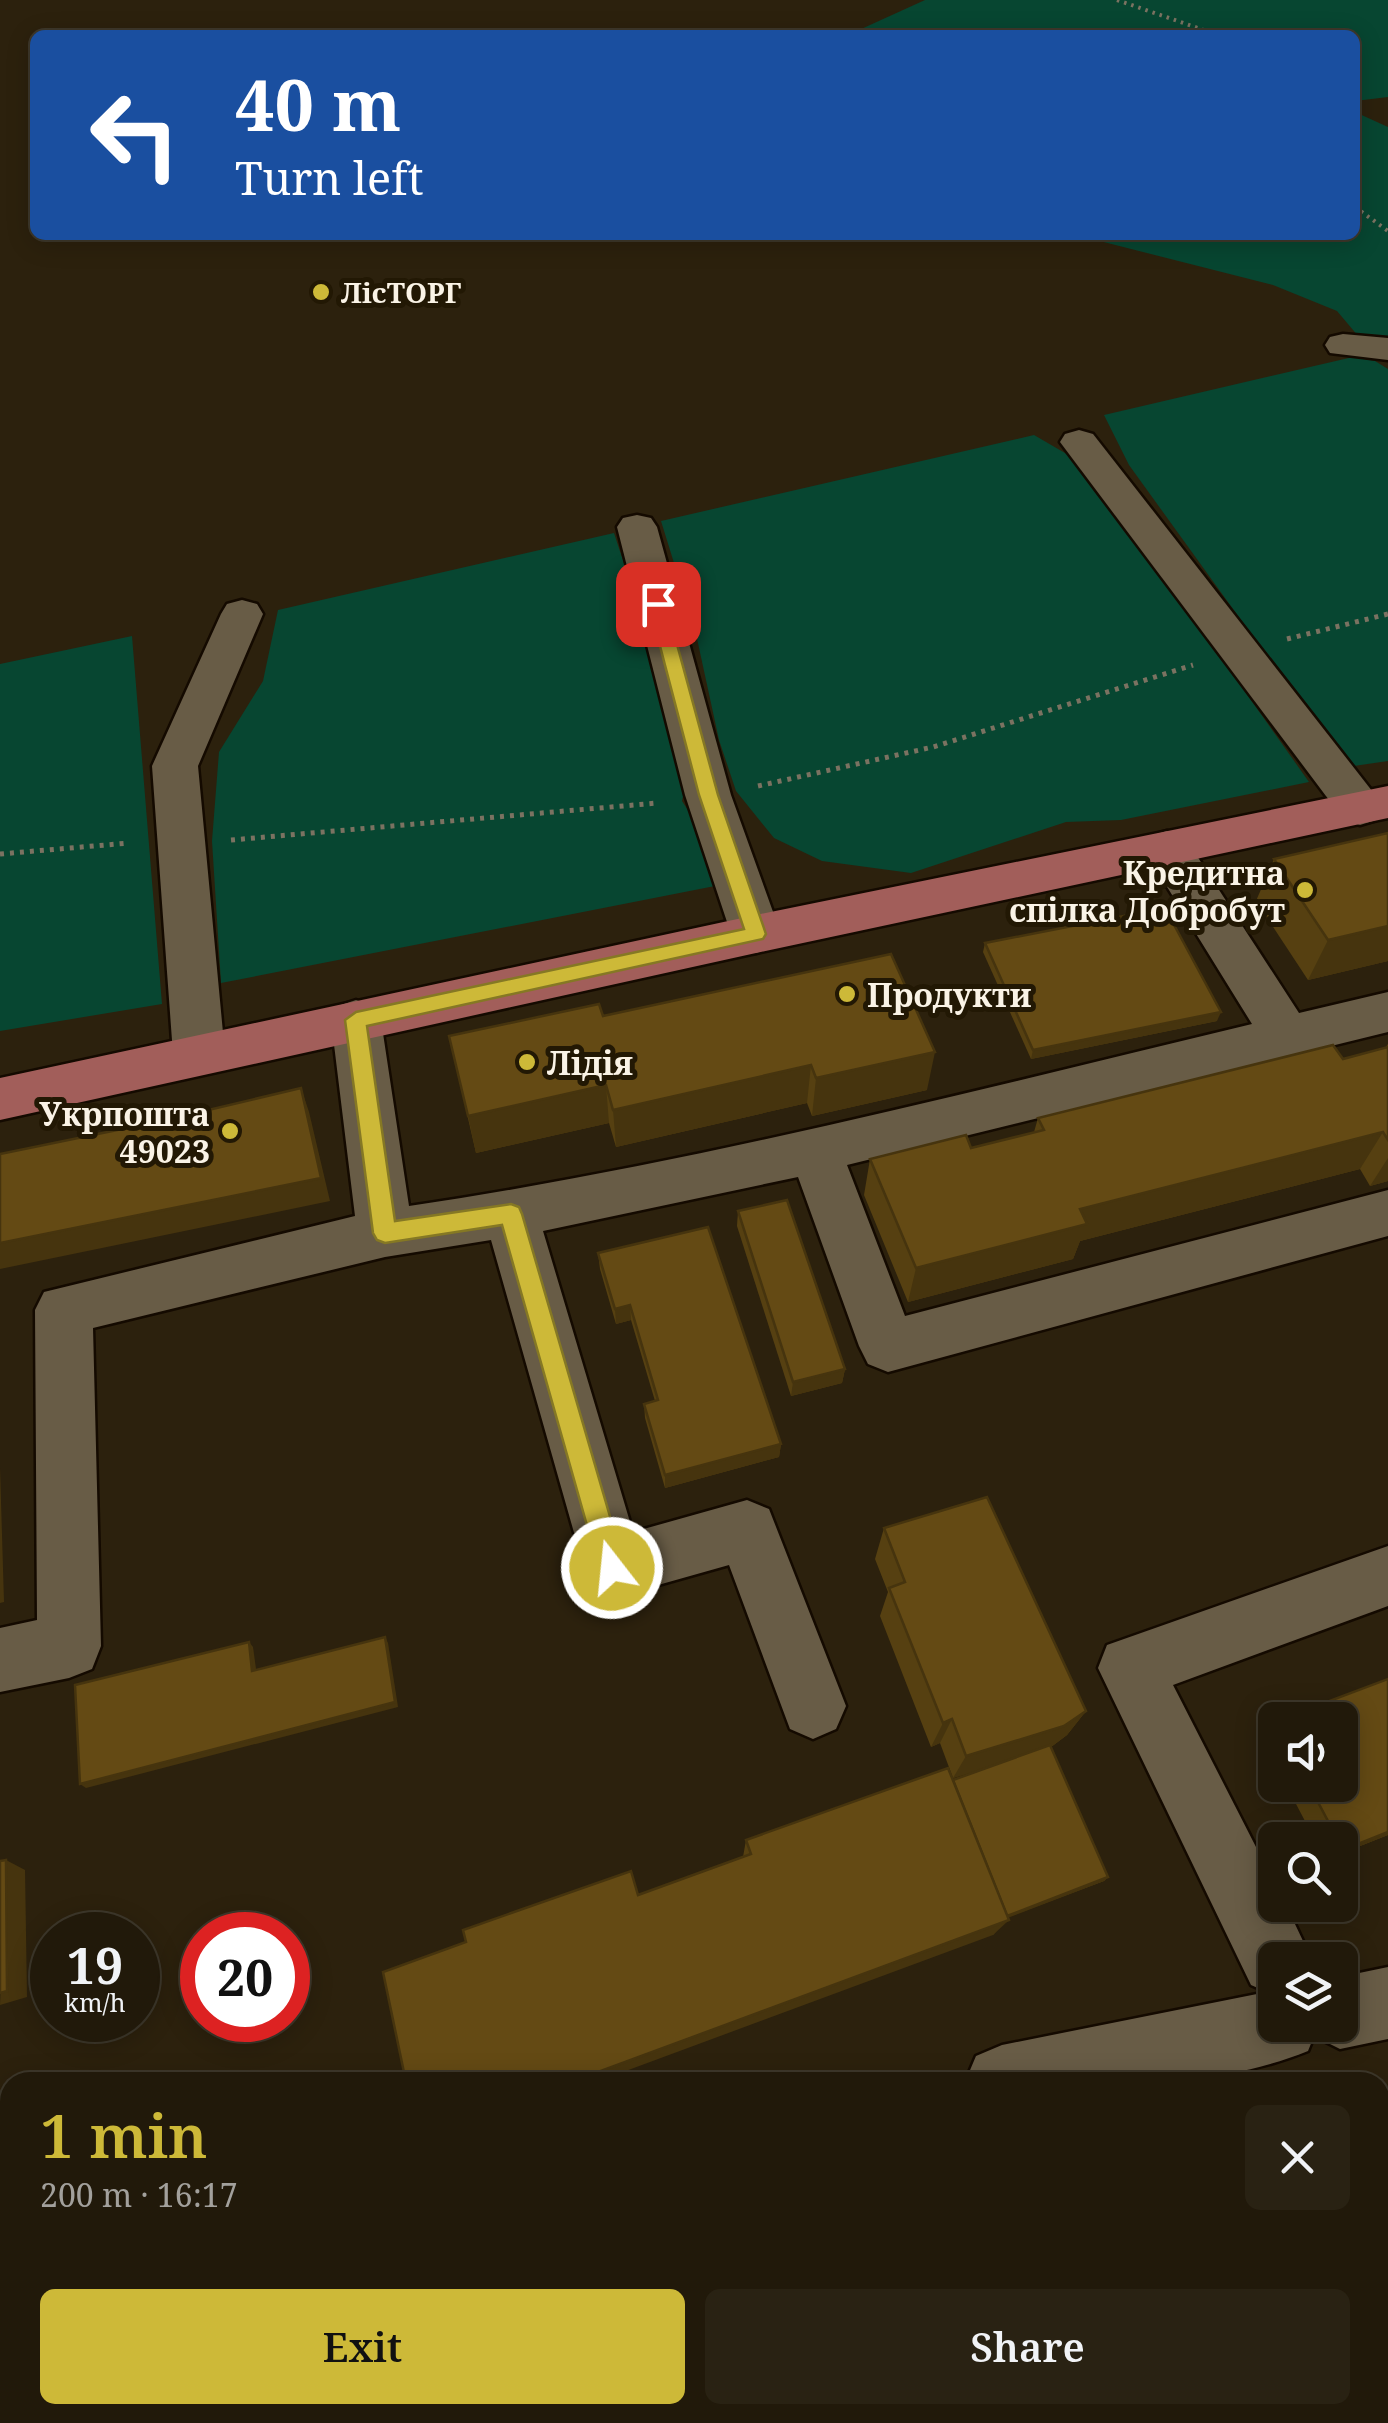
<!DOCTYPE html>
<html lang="en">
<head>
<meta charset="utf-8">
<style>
  :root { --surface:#21190a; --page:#292213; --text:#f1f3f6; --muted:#a2a09c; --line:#3e382b; --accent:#cdb938 }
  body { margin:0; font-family:"Noto Serif",serif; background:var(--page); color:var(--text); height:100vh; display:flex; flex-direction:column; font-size:38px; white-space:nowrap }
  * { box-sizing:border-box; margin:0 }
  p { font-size:32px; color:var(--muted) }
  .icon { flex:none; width:55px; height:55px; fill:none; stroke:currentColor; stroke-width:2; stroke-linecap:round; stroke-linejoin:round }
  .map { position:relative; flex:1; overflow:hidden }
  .drawer { position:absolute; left:0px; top:2072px; width:1390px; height:352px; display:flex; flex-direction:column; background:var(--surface); border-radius:30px 30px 0 0; box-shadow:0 5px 25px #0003,0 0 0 2px var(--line) }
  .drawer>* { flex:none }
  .banner { position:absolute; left:30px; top:30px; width:1330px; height:210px; border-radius:15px; box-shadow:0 5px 25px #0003,0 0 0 2px var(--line); background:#1a4fa0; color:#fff; overflow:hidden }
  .fabs { position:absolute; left:1258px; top:1702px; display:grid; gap:20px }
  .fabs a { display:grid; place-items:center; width:100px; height:100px; border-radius:15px; background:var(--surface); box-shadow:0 5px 25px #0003,0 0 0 2px var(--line); font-size:50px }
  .speed { position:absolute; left:30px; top:1912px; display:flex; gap:20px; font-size:50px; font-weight:700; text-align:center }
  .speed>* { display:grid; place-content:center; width:130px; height:130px; border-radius:50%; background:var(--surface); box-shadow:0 5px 25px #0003,0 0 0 2px var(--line); line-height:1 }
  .speed small { font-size:25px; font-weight:400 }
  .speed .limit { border:15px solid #d22; background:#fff; color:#111 }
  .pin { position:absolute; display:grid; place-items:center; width:85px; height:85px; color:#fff; margin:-42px; border-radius:20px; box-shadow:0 5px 15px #0006 }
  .me { position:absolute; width:110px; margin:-55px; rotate:344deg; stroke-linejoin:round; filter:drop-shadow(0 0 8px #0008) }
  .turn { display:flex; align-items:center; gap:35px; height:210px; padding:0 40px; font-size:45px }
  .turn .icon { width:130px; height:130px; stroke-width:2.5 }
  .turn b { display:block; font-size:70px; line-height:85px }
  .round { display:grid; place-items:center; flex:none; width:105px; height:105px; border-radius:15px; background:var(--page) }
  .head { display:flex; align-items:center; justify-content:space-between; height:170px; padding:0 40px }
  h1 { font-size:60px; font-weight:600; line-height:75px; color:var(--accent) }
  .button { display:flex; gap:20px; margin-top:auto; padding:20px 40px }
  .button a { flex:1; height:115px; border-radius:15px; background:var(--accent); color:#111; font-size:40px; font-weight:600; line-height:115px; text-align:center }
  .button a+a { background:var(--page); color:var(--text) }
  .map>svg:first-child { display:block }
  .green { fill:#074631 }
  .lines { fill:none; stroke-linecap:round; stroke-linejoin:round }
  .minor-casing { stroke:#140a00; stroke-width:5 }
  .major-casing { stroke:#140a00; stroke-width:5 }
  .path-far1 { stroke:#7b7261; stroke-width:4; stroke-dasharray:2.5 5; stroke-linecap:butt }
  .path { stroke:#7b7261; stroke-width:5; stroke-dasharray:4 6; stroke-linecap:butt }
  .minor { fill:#685c46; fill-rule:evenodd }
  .major { fill:#a25e5a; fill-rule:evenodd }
  .wall { fill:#564011 }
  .shaded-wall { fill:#46340e }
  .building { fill:#644a14; stroke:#46340e; stroke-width:2.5 }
  .route { fill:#cdb938; stroke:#857824; stroke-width:2.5 }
  .poi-dot { fill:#cdb938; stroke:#221804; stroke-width:4 }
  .labels { text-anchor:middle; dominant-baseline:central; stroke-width:10; stroke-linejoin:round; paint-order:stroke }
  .far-poi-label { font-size:28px; font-weight:bold; fill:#faf3e6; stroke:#221804; text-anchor:start }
  .poi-label { font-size:32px; font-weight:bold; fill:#faf3e6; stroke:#221804; text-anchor:end }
</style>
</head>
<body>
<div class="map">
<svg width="1388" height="2423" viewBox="0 0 1388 2423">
  <rect width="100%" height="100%" fill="#2c210d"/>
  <g class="green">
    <path d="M925 0H1388V97L1355 101V35H848Z"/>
    <path d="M1355 112 1388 127V347L1364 343 1337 311 1273 285 1076 235H1355Z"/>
    <path d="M1353 357 1375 361 1388 369V761L1347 767 1129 465 1104 415Z"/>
    <path d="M1034 435 1077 460 1107 497 1309 782 1121 820 1066 822 911 873 822 861 774 838 736 791 719 740 696 634 661 521Z"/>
    <path d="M614 533 690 765 682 801 704 835 715 886 221 983 212 841 219 752 263 681 278 610Z"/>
    <path d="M132 636 162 1004 0 1031V664Z"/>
  </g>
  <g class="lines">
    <defs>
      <g id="minor">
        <path d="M1343 334 1388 338V360L1330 353 1325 345 1330 337Z"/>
        <path d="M1079 430 1093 434 1376 796 1383 808 1376 820 1360 825 1344 820 1060 442 1065 434Z"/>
        <path d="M637 515 651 518 657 527 731 795 781 934 773 947 756 953 739 947 731 934 685 795 617 527 623 518Z"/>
        <path d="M242 600 257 604 263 614 198 766 225 1054 217 1069 199 1075 181 1069 173 1054 152 766 221 614 227 604Z"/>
        <path d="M1167 831 1184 836 1299 1013 1388 992V1032L847 1165 905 1316 1388 1190V1236L888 1372 868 1364 859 1346 798 1177 543 1231 633 1532 747 1500 769 1509 846 1706 836 1729 813 1739 790 1729 729 1565 612 1598 590 1589 491 1240 385 1257 93 1328 101 1646 92 1669 69 1678 0 1692V1628L37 1620 35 1310 44 1292 355 1216 331 1020 338 1006 356 1000 374 1006 381 1020 409 1206C693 1164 973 1091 1252 1024L1143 848 1150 836Z"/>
        <path d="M1388 1546V1606L1173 1685 1275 1884V1905H1286L1312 1960H1275V2025H1340V1977L1388 1967V2039L1340 2049 1314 2036 1308 2051C1200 2095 1079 2082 965 2082L976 2056 1002 2045 1267 1992 1251 1985 1098 1668 1107 1645Z"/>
        <path d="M10 2381V2415H69L66 2423H0V2385Z"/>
        <path d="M1004 2415H1084L1086 2423H1004Z"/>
      </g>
      <path id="major" d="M1388 786V818L756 953 0 1120V1078L756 915Z"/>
    </defs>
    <use href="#minor" class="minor-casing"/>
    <use href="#major" class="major-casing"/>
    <g class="path-far1">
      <path d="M1117 0 1218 35"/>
      <path d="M1355 207 1388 231"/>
    </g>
    <g class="path">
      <path d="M1287 639 1388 614"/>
      <path d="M758 786 933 747 1193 665"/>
      <path d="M231 840 657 803"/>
      <path d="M0 854 129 843"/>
    </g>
    <use href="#minor" class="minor"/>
    <use href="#major" class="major"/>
  </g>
  <g class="wall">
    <path d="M1388 833V961L1308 980 1256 901 1274 859Z"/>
    <path d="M985 943 1217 1021 1031 1059 983 952Z"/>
    <path d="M603 1016 927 1090 812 1116 807 1103 616 1147 609 1123 476 1153 449 1036Z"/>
    <path d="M1388 1044V1181L1370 1186 1360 1169 1080 1241 1073 1259 908 1302 864 1195 870 1159 971 1148 1034 1132 1038 1118 1343 1059 1385 1048Z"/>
    <path d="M738 1211 845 1369 842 1383 791 1396 737 1226Z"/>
    <path d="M598 1253 781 1444 779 1457 665 1488 645 1418 644 1404 655 1401 631 1320 616 1324 600 1269Z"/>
    <path d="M884 1528 1086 1711 1067 1735 1051 1747 1108 1877 1104 1881 1008 1917 993 1935 638 1895 743 1857 746 1840 953 1780 989 1767 953 1778 940 1743 931 1747 880 1616 888 1592 875 1559Z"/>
    <path d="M1275 1721V1764L1260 1734Z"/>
    <path d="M1286 1785H1340L1388 1835 1340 1854V1840H1315Z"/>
    <path d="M1116 2415H1235L1237 2423H1118Z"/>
  </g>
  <g class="shaded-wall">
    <path d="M1388 926V961L1308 980 1328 940Z"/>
    <path d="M1221 1012 1217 1021 1031 1059 1033 1050Z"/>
    <path d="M935 1052 927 1090 812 1116 816 1078Z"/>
    <path d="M811 1065 807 1103 616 1147 613 1110Z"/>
    <path d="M606 1085 609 1123 476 1153 468 1116Z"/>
    <path d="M301 1088 309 1112 330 1201 0 1269V1243Z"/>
    <path d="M1383 1132 1360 1169 1080 1241 1073 1259 908 1302 916 1268 1080 1209Z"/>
    <path d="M1388 1158V1181L1370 1186Z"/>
    <path d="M630 1305 631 1320 616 1324 615 1309Z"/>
    <path d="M845 1369 842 1383 791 1396 793 1382Z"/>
    <path d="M781 1444 779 1457 665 1488V1475Z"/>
    <path d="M0 1467 4 1602 0 1603Z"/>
    <path d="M385 1637 388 1643 398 1707 86 1788 80 1784Z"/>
    <path d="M249 1642 253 1647 257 1676 252 1671Z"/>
    <path d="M1086 1711 1067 1735 1047 1750 953 1778 966 1756Z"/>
    <path d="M952 1719 940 1743 931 1747 943 1723Z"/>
    <path d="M1388 1832V1835L1340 1854V1852Z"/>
    <path d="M6 1860 25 1870 27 1997 0 2005Z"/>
    <path d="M1108 1877 1104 1881 989 1925 992 1922Z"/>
    <path d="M1009 1920 993 1935 596 2082H571Z"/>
  </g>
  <g class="building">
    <path d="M1388 833V926L1328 940 1274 859Z"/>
    <path d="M1165 908 1221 1012 1033 1050 985 943Z"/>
    <path d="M891 954 935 1052 816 1078 811 1065 613 1110 606 1085 468 1116 449 1036 599 1004 603 1016Z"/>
    <path d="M1333 1045 1343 1059 1388 1047V1140L1383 1132 1080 1209 1087 1224 916 1268 870 1159 966 1135 971 1148 1044 1130 1038 1118Z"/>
    <path d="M301 1088 321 1178 0 1243V1154L166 1120Z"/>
    <path d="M787 1200 845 1369 793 1382 738 1211Z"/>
    <path d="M708 1227 781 1444 665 1475 644 1404 658 1400 630 1305 615 1309 598 1253Z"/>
    <path d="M987 1497 1086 1711 1064 1726 966 1756 952 1719 943 1723 889 1588 905 1582 884 1528Z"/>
    <path d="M385 1637 395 1702 80 1784 75 1685 249 1642 252 1671Z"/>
    <path d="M1388 1679V1832L1343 1850 1340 1840H1338L1309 1785H1340V1720H1279Z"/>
    <path d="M1050 1745 1108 1877 1007 1916 953 1780Z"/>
    <path d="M948 1768 1009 1920 571 2082H406L383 1972 466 1942 463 1930 631 1871 638 1895 751 1854 746 1840Z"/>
    <path d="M6 1860 7 1991 0 1993V1861Z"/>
    <path d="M10 2210V2397L0 2400V2213Z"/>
    <rect x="606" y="2415" width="106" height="8"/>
    <path d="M1125 2415H1235L1237 2423H1127Z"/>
  </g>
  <path class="route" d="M658 598 666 604 718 795 766 934 763 939 367 1026 395 1221 511 1204 519 1207 522 1214 625 1568 621 1577 612 1581 603 1577 599 1568 502 1225 385 1243 377 1240 373 1233 345 1020 356 1012 744 929 699 795 649 604Z"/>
  <g class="poi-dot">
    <circle cx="321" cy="292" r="10"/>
    <circle cx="1305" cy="890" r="10"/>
    <circle cx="847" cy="994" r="10"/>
    <circle cx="527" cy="1062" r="10"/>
    <circle cx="230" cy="1131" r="10"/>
  </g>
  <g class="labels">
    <g class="far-poi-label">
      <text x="341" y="292">ЛісТОРГ</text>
    </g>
    <g class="poi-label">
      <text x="1285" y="872">Кредитна<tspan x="1285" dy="37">спілка Добробут</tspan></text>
      <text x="867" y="994" text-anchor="start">Продукти</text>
      <text x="547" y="1062" text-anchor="start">Лідія</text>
      <text x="210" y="1113">Укрпошта<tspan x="210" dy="37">49023</tspan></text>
    </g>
  </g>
</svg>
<div class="fabs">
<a><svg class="icon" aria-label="sound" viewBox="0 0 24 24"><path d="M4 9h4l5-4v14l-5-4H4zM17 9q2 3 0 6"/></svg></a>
<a><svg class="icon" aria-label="search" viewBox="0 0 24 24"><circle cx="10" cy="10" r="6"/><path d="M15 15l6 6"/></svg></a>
<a><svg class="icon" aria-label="layers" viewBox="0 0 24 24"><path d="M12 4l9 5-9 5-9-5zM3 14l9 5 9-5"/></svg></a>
</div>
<div class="speed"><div>19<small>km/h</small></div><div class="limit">20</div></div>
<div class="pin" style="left:658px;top:604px;background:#d93025"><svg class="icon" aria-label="arrive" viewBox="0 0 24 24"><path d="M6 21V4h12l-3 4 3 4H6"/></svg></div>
<svg class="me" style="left:612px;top:1568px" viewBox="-20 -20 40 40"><circle r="17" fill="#cdb938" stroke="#fff" stroke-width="3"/><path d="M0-11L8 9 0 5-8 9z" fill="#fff"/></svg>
<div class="banner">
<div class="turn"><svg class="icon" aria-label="left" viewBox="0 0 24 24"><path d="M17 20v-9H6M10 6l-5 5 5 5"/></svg><div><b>40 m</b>Turn left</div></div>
</div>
<section class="drawer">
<div class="head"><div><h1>1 min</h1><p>200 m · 16:17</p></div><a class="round"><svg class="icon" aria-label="close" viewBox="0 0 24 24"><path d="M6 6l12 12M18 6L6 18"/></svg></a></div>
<div class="button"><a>Exit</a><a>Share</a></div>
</section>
</div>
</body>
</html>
